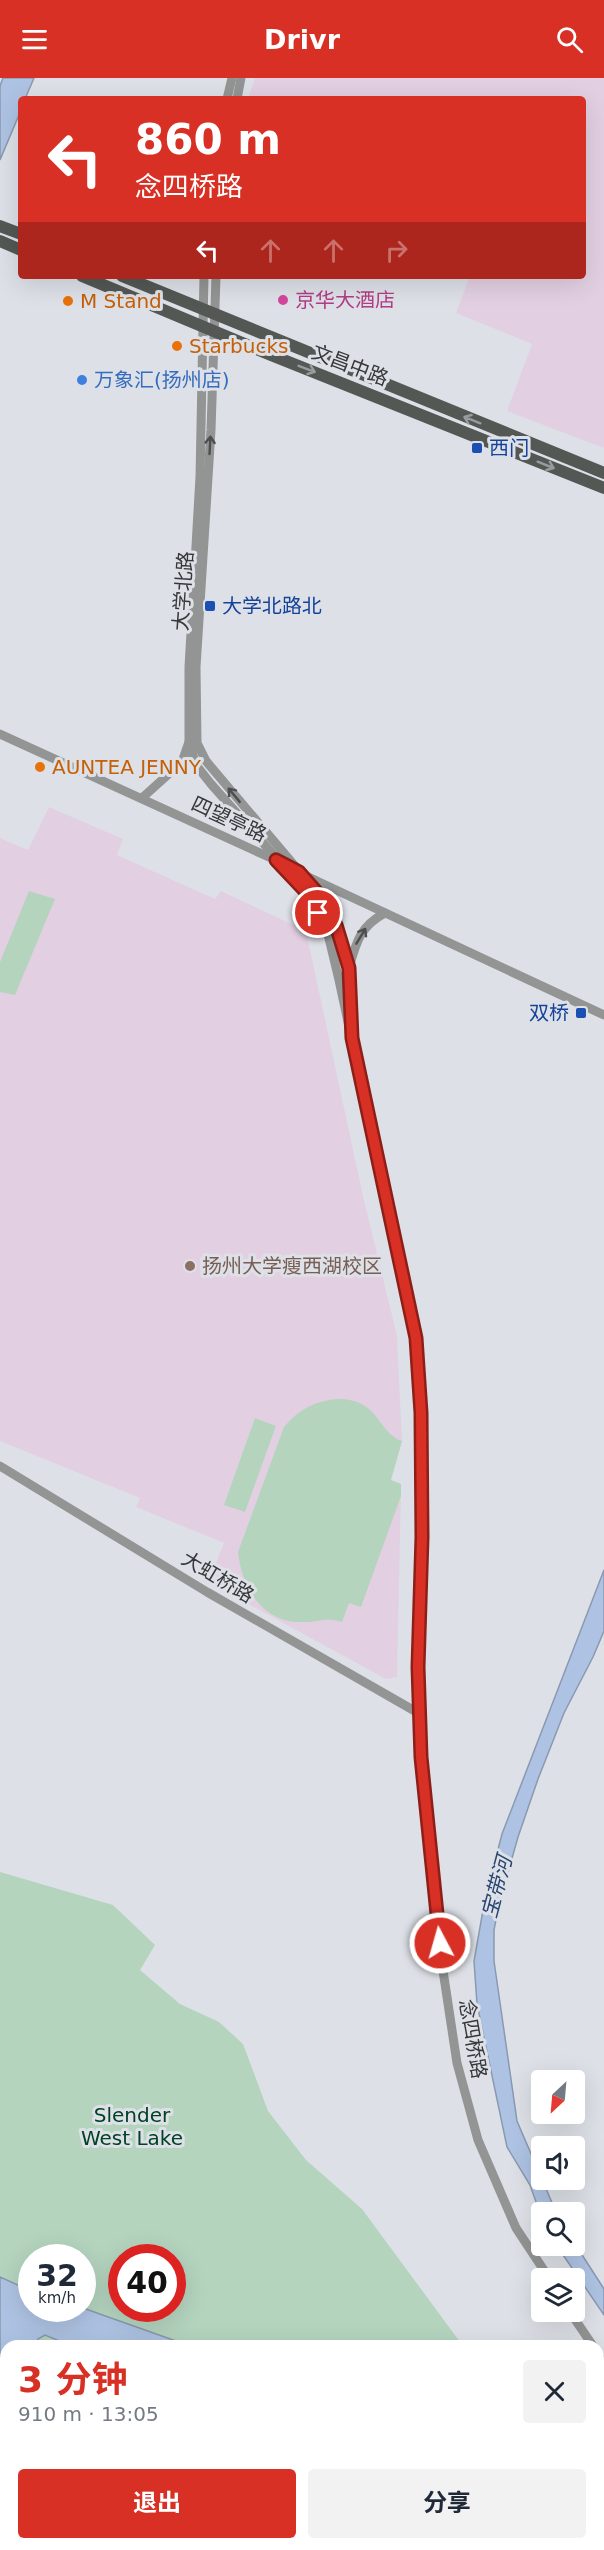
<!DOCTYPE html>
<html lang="zh">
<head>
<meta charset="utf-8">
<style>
  :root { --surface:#fff; --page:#f2f2f3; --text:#1f2937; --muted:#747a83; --accent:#d93025 }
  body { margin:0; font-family:"DejaVu Sans","Noto Sans SC",sans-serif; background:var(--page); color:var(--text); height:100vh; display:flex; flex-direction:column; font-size:22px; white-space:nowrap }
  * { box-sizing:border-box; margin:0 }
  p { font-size:20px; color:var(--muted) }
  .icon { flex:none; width:33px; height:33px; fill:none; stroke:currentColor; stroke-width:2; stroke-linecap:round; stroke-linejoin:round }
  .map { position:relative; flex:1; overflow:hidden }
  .details { position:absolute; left:0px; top:2262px; width:604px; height:210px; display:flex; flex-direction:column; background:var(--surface); border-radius:18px 18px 0 0; box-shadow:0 6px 24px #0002 }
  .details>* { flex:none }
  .top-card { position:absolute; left:18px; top:18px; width:568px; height:183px; border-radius:6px; box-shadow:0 6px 24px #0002; background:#d93025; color:#fff; overflow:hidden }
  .needle { width:39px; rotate:206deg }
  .buttons { position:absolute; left:531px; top:1992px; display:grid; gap:12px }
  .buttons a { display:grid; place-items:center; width:54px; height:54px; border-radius:6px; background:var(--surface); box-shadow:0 6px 24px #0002; font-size:30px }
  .speed { position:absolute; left:18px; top:2166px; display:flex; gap:12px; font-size:30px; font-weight:700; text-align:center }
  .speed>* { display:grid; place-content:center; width:78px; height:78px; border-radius:50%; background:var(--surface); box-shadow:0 6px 24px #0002; line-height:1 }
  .speed small { font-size:15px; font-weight:400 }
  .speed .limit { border:9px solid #d22; background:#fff; color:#111 }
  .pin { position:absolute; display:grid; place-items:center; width:51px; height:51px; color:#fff; margin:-26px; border:3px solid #fff; border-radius:50%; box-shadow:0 2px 6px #0007 }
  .me { position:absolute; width:66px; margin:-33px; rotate:354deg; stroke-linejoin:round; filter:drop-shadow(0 0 4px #0008) }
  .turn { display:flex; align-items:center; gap:21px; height:126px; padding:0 18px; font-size:27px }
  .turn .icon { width:78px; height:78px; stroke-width:2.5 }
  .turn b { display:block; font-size:42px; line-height:51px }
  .lanes { display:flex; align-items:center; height:57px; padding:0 18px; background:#0003; justify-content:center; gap:30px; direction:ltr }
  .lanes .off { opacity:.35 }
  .round { display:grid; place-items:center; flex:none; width:63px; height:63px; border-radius:6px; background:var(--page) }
  .headline { display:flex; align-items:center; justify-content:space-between; height:102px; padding:0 18px }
  h1 { font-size:36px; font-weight:700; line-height:45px; color:var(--accent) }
  .cta { display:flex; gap:12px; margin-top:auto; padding:12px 18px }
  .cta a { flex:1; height:69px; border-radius:6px; background:var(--accent); color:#fff; font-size:24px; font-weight:700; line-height:69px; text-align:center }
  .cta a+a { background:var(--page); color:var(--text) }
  header { display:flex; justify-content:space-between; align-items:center; height:78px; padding:0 18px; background:var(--accent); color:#fff; font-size:27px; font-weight:700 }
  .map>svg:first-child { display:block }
  .education { fill:#e2d0e2 }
  .green { fill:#b4d4be; fill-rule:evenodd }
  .water { fill:#aec3e3; stroke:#8a99b0; stroke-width:1.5 }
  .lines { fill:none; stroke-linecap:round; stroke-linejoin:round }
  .minor { stroke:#929593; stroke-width:9 }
  .major { stroke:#535854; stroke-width:12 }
  .oneway { stroke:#989c9e }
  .oneway2 { stroke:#4d4e50 }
  .route-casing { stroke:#8d1f18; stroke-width:15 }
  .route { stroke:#d93025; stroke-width:10 }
  .hotel-dot { fill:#d1479c; stroke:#dde1e7; stroke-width:2 }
  .food-dot { fill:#e8710a; stroke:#dde1e7; stroke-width:2 }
  .shop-dot { fill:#3f7fe0; stroke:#dde1e7; stroke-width:2 }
  .transit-dot { fill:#1a4fb4; stroke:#dde1e7; stroke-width:2 }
  .education-dot { fill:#8d6e63; stroke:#dde1e7; stroke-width:2 }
  .labels { text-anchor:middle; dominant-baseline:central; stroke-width:6; stroke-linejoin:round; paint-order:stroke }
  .hotel-label { font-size:20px; fill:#b23c85; stroke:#dde1e7; text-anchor:start }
  .food-label { font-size:20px; fill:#c56008; stroke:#dde1e7; text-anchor:start }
  .street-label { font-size:20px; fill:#36373a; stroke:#dde1e7 }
  .shop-label { font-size:20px; fill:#366cbe; stroke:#dde1e7; text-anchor:start }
  .transit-label { font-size:20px; fill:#164399; stroke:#dde1e7; text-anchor:start }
  .education-label { font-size:20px; fill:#785e54; stroke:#dde1e7; text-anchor:start }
  .park-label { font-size:20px; fill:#014223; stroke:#dde1e7 }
  .water-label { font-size:21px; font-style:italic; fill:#294570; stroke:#dde1e7 }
</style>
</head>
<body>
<header><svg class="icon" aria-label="menu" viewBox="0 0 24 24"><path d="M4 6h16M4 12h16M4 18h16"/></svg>Drivr<svg class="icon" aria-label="search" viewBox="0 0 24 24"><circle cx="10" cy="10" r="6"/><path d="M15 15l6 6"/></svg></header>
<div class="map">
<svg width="604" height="2472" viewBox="0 0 604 2472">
  <rect width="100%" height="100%" fill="#dde1e7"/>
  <g class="education">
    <path d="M255 0H604V370L507 333 532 266 456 235 470 198H584V21H248Z"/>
    <path d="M49 729 123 761 117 777 215 821 221 813 306 853 363 1118 397 1258 402 1363 391 1402 401 1406V1412L397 1599 386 1601 208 1504 224 1465 136 1429 140 1420 0 1363V760L28 772Z"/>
  </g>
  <g class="green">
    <path d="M29 813 55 821 15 917 0 914V884Z"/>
    <path d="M338 1321C380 1321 376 1353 402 1363L391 1402 401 1406V1418L361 1529 349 1525 342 1544C326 1539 321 1544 305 1544 263 1546 242 1511 238 1474L284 1349C298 1332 316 1322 338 1321Z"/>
    <path d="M255 1340 276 1348 245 1434 224 1427Z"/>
    <path d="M0 1794 113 1827 155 1867 140 1892 180 1926 219 1944 243 1966 268 2033 306 2082 362 2131 463 2268H6V2466H475L472 2472H0ZM32 2180H82V2230H32ZM122 2180H172V2230H122Z"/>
  </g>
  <g class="water">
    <path d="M3 0H34L25 21H21V32L0 82V8Z"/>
    <path d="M604 1492V1553L593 1579 564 1635 538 1701 518 1759 499 1826 494 1852V1883L517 2043 556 2134H542L541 2138 530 2107 507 2069 477 1926 474 1883 485 1821 502 1756Z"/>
    <path d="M575 2166 604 2211V2237L557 2168Z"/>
    <path d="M0 2199 31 2213 32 2230H83L190 2268H72L45 2257 38 2261 35 2268H6V2310L0 2307Z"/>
    <path d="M311 2466 313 2472H244V2466Z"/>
  </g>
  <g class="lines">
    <g class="minor">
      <path d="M227 21 232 0"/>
      <path d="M237 21 241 0"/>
      <path d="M204 198 200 399 189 589V664L196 687 211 706 310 818 327 852 339 902 416 1260 421 1335 422 1459 418 1589 421 1679 442 1886 457 1985 478 2062 516 2150 549 2200"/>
      <path d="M216 198 211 352 196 589 197 665 206 683 321 819 336 847 349 890 351 934"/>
      <path d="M0 656 271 780"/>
      <path d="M142 720 182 684 189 664"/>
      <path d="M304 797 604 937"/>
      <path d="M349 890C356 865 360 848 385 835"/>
      <path d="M0 1388 207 1514 420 1636"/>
      <path d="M570 2234 593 2268"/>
      <path d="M598 2277 604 2286"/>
    </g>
    <g class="major">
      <path d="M0 148 21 156"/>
      <path d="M0 163 21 172"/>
      <path d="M82 198 271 277 604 410"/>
      <path d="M122 198 604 395"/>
    </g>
  </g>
  <defs><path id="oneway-shaft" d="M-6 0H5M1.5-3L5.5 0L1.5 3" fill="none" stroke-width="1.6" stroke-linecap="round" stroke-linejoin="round" transform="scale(1.5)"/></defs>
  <g class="oneway">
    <use href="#oneway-shaft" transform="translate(307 291) rotate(21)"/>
    <use href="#oneway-shaft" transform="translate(472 342) rotate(-158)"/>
    <use href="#oneway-shaft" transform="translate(546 387) rotate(22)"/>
  </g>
  <g class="oneway2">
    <use href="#oneway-shaft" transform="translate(210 367) rotate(-87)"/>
    <use href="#oneway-shaft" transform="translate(234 717) rotate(-130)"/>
    <use href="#oneway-shaft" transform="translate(361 858) rotate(-59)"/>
  </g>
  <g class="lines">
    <defs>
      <path id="route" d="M318 835 310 818 276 782 299 794 321 819 336 847 349 890 352 960 416 1260 421 1335 422 1459 418 1589 421 1679 440 1865"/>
    </defs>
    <use href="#route" class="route-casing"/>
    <use href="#route" class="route"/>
  </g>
  <circle class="hotel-dot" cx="283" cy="222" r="6"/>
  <g class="food-dot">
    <circle cx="68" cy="223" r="6"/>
    <circle cx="177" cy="268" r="6"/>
    <circle cx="40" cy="689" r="6"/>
  </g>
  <circle class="shop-dot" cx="82" cy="302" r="6"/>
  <g class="transit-dot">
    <rect x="471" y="364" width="12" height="12" rx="3"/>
    <rect x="204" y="522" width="12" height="12" rx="3"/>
    <rect x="575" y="929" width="12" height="12" rx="3"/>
  </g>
  <circle class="education-dot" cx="190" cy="1188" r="6"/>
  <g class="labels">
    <g class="hotel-label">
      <text x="295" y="222">京华大酒店</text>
    </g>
    <g class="food-label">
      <text x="80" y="223">M Stand</text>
      <text x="189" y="268">Starbucks</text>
      <text x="52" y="689">AUNTEA JENNY</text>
    </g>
    <g class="street-label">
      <text transform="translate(350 287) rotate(21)">文昌中路</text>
      <text transform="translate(183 513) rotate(-86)">大学北路</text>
      <text transform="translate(229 741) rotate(25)">四望亭路</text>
      <text transform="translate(218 1499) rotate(31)">大虹桥路</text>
      <text transform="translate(473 1961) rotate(80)">念四桥路</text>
    </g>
    <g class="shop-label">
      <text x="94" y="302">万象汇(扬州店)</text>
    </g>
    <g class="transit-label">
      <text x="489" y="370">西门</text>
      <text x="222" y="528">大学北路北</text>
      <text x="569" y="935" text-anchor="end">双桥</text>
    </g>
    <g class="education-label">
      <text x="202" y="1188">扬州大学瘦西湖校区</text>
    </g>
    <g class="park-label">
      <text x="132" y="2037">Slender<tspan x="132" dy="23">West Lake</tspan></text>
    </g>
    <g class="water-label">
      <text transform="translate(497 1809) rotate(-75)">宝带河</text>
    </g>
  </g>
</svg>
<div class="buttons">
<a><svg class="needle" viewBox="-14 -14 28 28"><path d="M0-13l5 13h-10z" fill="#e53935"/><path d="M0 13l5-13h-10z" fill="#747a83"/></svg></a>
<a><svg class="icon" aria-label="sound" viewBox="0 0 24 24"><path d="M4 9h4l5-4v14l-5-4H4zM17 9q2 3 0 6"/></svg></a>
<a><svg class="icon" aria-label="search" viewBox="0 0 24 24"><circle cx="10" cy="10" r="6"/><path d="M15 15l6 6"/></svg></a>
<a><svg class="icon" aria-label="layers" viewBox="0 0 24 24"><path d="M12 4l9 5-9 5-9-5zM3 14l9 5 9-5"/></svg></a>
</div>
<div class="speed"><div>32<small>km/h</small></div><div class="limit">40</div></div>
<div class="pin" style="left:318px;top:835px;background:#d93025"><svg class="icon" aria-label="arrive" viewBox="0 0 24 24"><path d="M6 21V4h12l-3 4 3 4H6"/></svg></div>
<svg class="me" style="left:440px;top:1865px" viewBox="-20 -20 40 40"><circle r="17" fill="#d93025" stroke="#fff" stroke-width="3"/><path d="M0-11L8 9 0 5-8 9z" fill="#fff"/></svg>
<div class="top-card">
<div class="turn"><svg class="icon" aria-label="left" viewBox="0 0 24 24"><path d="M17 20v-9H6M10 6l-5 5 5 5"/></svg><div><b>860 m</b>念四桥路</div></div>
<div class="lanes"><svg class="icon" aria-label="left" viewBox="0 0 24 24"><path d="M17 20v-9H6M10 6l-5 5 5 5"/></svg><svg class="icon off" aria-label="ahead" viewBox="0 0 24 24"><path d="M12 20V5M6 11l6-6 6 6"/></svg><svg class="icon off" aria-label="ahead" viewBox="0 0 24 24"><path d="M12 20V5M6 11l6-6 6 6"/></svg><svg class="icon off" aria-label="right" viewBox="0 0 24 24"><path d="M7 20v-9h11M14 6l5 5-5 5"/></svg></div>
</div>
<section class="details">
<div class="headline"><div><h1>3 分钟</h1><p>910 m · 13:05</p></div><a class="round"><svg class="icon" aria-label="close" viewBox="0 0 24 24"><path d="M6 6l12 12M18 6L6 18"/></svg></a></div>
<div class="cta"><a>退出</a><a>分享</a></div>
</section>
</div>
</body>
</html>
